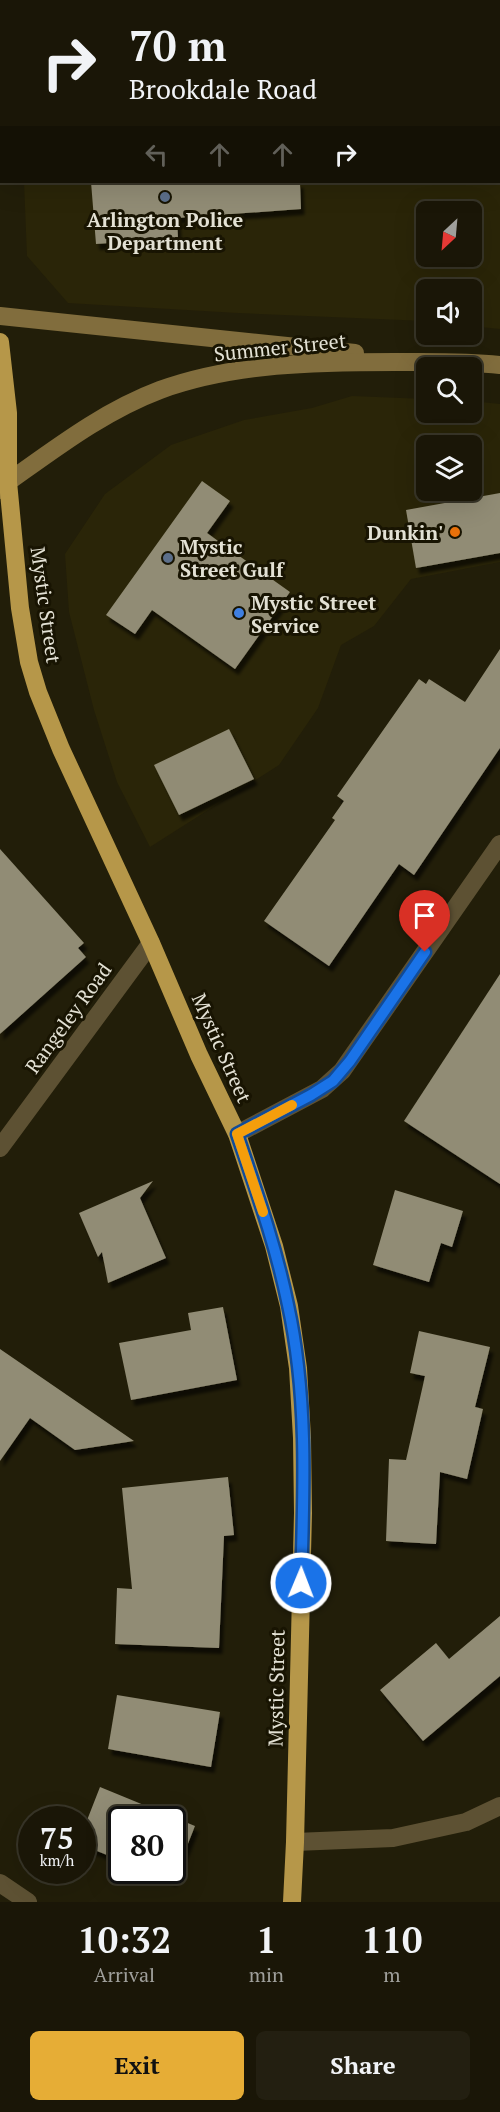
<!DOCTYPE html>
<html lang="en">
<head>
<meta charset="utf-8">
<style>
  :root { --surface:#1a1607; --page:#231f11; --text:#f1f3f6; --muted:#9f9f9b; --line:#383528; --accent:#e6ad36 }
  body { margin:0; font-family:"PT Serif",serif; background:var(--page); color:var(--text); height:100vh; display:flex; flex-direction:column; font-size:22px; white-space:nowrap }
  * { box-sizing:border-box; margin:0 }
  p { font-size:20px; color:var(--muted) }
  .icon { flex:none; width:33px; height:33px; fill:none; stroke:currentColor; stroke-width:2; stroke-linecap:round; stroke-linejoin:round }
  .map { position:relative; height:1902px; overflow:hidden }
  .panel { display:flex; flex-direction:column; background:var(--surface); flex:1 }
  .panel>* { flex:none }
  .banner { position:absolute; left:0px; top:0px; width:501px; height:183px; box-shadow:0 6px 24px #0002,0 0 0 2px var(--line); background:#1a1607; color:var(--text); overflow:hidden }
  .needle { width:39px; rotate:206deg }
  .tools { position:absolute; left:416px; top:201px; display:grid; gap:12px }
  .tools a { display:grid; place-items:center; width:66px; height:66px; border-radius:9px; background:var(--surface); box-shadow:0 6px 24px #0002,0 0 0 2px var(--line); font-size:30px }
  .speed { position:absolute; left:18px; top:1806px; display:flex; gap:12px; font-size:30px; font-weight:700; text-align:center }
  .speed>* { display:grid; place-content:center; width:78px; height:78px; border-radius:50%; background:var(--surface); box-shadow:0 6px 24px #0002,0 0 0 2px var(--line); line-height:1 }
  .speed small { font-size:15px; font-weight:400 }
  .speed .limit { border:3px solid #111; border-radius:9px; background:#fff; color:#111 }
  .pin { position:absolute; display:grid; place-items:center; width:51px; height:51px; color:#fff; margin:-62px -26px; border-radius:50% 50% 50% 0; rotate:-45deg; box-shadow:0 0 6px #0007 }
  .pin .icon { rotate:45deg }
  .me { position:absolute; width:66px; margin:-33px; rotate:1deg; stroke-linejoin:round; filter:drop-shadow(0 0 4px #0008) }
  .turn { display:flex; align-items:center; gap:21px; height:126px; padding:0 30px; font-size:27px }
  .turn .icon { width:78px; height:78px; stroke-width:2.5 }
  .turn b { display:block; font-size:42px; line-height:51px }
  .lanes { display:flex; align-items:center; height:57px; padding:0 30px; background:#0003; justify-content:center; gap:30px; direction:ltr }
  .lanes .off { opacity:.35 }
  .eta { display:flex; justify-content:space-evenly; align-items:center; height:102px; text-align:center }
  .eta b { font-size:36px; font-weight:600; line-height:42px }
  .primary-button { display:flex; gap:12px; margin-top:auto; padding:12px 30px }
  .primary-button a { flex:1; height:69px; border-radius:9px; background:var(--accent); color:#111; font-size:24px; font-weight:600; line-height:69px; text-align:center }
  .primary-button a+a { background:var(--page); color:var(--text) }
  .map>svg:first-child { display:block }
  .built { fill:#2a2508; fill-rule:evenodd }
  .building { fill:#918c74; filter:url(#shadow) }
  .lines { fill:none; stroke-linecap:round; stroke-linejoin:round }
  .street { stroke:#5d5133; stroke-width:18 }
  .secondary { stroke:#816d3d; stroke-width:18 }
  .highway { stroke:#b69749; stroke-width:18 }
  .route-casing { stroke:#114b97; stroke-width:15 }
  .route { stroke:#1a73e8; stroke-width:10 }
  .slow { stroke:#f59e0b; stroke-width:10 }
  .service-dot { fill:#5c6f8a; stroke:#181402; stroke-width:2 }
  .food-dot { fill:#e8710a; stroke:#181402; stroke-width:2 }
  .shop-dot { fill:#3f7fe0; stroke:#181402; stroke-width:2 }
  .labels { text-anchor:middle; dominant-baseline:central; stroke-width:6; stroke-linejoin:round; paint-order:stroke }
  .poi-label { font-size:20px; font-weight:bold; fill:#e3e1d4; stroke:#181402; text-anchor:start }
  .street-label { font-size:20px; fill:#e3e1d4; stroke:#181402 }
</style>
</head>
<body>
<div class="map">
<svg width="500" height="1902" viewBox="0 0 500 1902">
  <defs>
    <filter id="shadow"><feDropShadow dx="3.5" dy="6" stdDeviation="1.5" flood-color="#0009"/></filter>
  </defs>
  <rect width="100%" height="100%" fill="#221e09"/>
  <g class="built">
    <path d="M17 0H500V329L471 326V290H426V321L238 313 68 303 27 256 24 182H500V2ZM426 212H471V256H426Z"/>
    <path d="M352 396 426 399V412H471V401L500 404V562L411 579 374 626 341 645 318 708 279 765 150 847 117 782 94 710 69 612 65 554 105 494 171 445 244 420 312 408ZM426 446H471V490H426Z"/>
  </g>
  <g class="building">
    <path d="M91 182H300L301 209 177 218 178 238 96 244Z"/>
    <path d="M202 481 230 501 207 533 290 592 235 669 152 610 135 634 106 615Z"/>
    <path d="M500 493V553L416 568 406 510Z"/>
    <path d="M500 649V748L414 875 399 864 329 966 264 921 335 820 332 818 344 801 337 796 419 679 426 684 429 679 465 702Z"/>
    <path d="M229 729 254 779 179 815 154 765Z"/>
    <path d="M0 849 84 943 78 948 86 957 0 1034Z"/>
    <path d="M500 974V1184L404 1121Z"/>
    <path d="M153 1181 140 1198 166 1258 108 1283 102 1252 98 1257 79 1213Z"/>
    <path d="M395 1190 463 1211 452 1247 441 1243 429 1282 373 1265Z"/>
    <path d="M223 1307 237 1380 131 1400 119 1343 191 1330 188 1313Z"/>
    <path d="M419 1331 490 1347 475 1407 483 1409 467 1479 440 1472 436 1544 386 1541 389 1459 406 1460 425 1376 410 1373Z"/>
    <path d="M0 1349 134 1441 75 1450 30 1418 0 1461Z"/>
    <path d="M228 1477 234 1535 224 1536 219 1648 115 1644 117 1588 132 1589 122 1488Z"/>
    <path d="M500 1616V1676L423 1741 380 1690 436 1643 449 1659Z"/>
    <path d="M117 1695 220 1712 211 1767 108 1749Z"/>
    <path d="M100 1787 195 1826 173 1881 147 1870H172V1820H122V1861L82 1845V1833Z"/>
  </g>
  <g class="lines">
    <g class="street">
      <path d="M237 1134 322 1089 342 1071 500 844"/>
      <path d="M0 1148 151 943"/>
      <path d="M295 1842 393 1838 466 1822 500 1806"/>
      <path d="M0 1883 28 1902"/>
    </g>
    <g class="secondary">
      <path d="M0 316 355 353"/>
      <path d="M0 490 8 482C56 448 104 411 160 390 234 363 317 362 395 362 430 362 465 361 500 365"/>
    </g>
    <path class="highway" d="M0 342 8 413V482L20 608 29 662 38 692 61 749 151 943 199 1055 237 1134 274 1246 289 1306 298 1368 302 1438 303 1513 295 1842 292 1902"/>
  </g>
  <g class="lines">
    <defs>
      <path id="route" d="M301 1583C304 1491 308 1396 288 1305 276 1246 256 1190 237 1134L311 1095 333 1081 350 1061 425 952"/>
    </defs>
    <use href="#route" class="route-casing"/>
    <use href="#route" class="route"/>
    <path class="slow" d="M263 1212 237 1134 292 1105"/>
  </g>
  <g class="service-dot">
    <circle cx="165" cy="197" r="6"/>
    <circle cx="168" cy="558" r="6"/>
  </g>
  <circle class="food-dot" cx="455" cy="532" r="6"/>
  <circle class="shop-dot" cx="239" cy="613" r="6"/>
  <g class="labels">
    <g class="poi-label">
      <text x="165" y="219" text-anchor="middle">Arlington Police<tspan x="165" dy="23">Department</tspan></text>
      <text x="443" y="532" text-anchor="end">Dunkin'</text>
      <text x="180" y="546">Mystic<tspan x="180" dy="23">Street Gulf</tspan></text>
      <text x="251" y="602">Mystic Street<tspan x="251" dy="23">Service</tspan></text>
    </g>
    <g class="street-label">
      <text transform="translate(280 347) rotate(-6)">Summer Street</text>
      <text transform="translate(46 605) rotate(82)">Mystic Street</text>
      <text transform="translate(68 1018) rotate(-54)">Rangeley Road</text>
      <text transform="translate(222 1048) rotate(66)">Mystic Street</text>
      <text transform="translate(276 1688) rotate(-89)">Mystic Street</text>
    </g>
  </g>
</svg>
<div class="tools">
<a><svg class="needle" viewBox="-14 -14 28 28"><path d="M0-13l5 13h-10z" fill="#e53935"/><path d="M0 13l5-13h-10z" fill="#9f9f9b"/></svg></a>
<a><svg class="icon" aria-label="sound" viewBox="0 0 24 24"><path d="M4 9h4l5-4v14l-5-4H4zM17 9q2 3 0 6"/></svg></a>
<a><svg class="icon" aria-label="search" viewBox="0 0 24 24"><circle cx="10" cy="10" r="6"/><path d="M15 15l6 6"/></svg></a>
<a><svg class="icon" aria-label="layers" viewBox="0 0 24 24"><path d="M12 4l9 5-9 5-9-5zM3 14l9 5 9-5"/></svg></a>
</div>
<div class="speed"><div>75<small>km/h</small></div><div class="limit">80</div></div>
<div class="pin" style="left:425px;top:952px;background:#d93025"><svg class="icon" aria-label="arrive" viewBox="0 0 24 24"><path d="M6 21V4h12l-3 4 3 4H6"/></svg></div>
<svg class="me" style="left:301px;top:1583px" viewBox="-20 -20 40 40"><circle r="17" fill="#1a73e8" stroke="#fff" stroke-width="3"/><path d="M0-11L8 9 0 5-8 9z" fill="#fff"/></svg>
<div class="banner">
<div class="turn"><svg class="icon" aria-label="right" viewBox="0 0 24 24"><path d="M7 20v-9h11M14 6l5 5-5 5"/></svg><div><b>70 m</b>Brookdale Road</div></div>
<div class="lanes"><svg class="icon off" aria-label="left" viewBox="0 0 24 24"><path d="M17 20v-9H6M10 6l-5 5 5 5"/></svg><svg class="icon off" aria-label="ahead" viewBox="0 0 24 24"><path d="M12 20V5M6 11l6-6 6 6"/></svg><svg class="icon off" aria-label="ahead" viewBox="0 0 24 24"><path d="M12 20V5M6 11l6-6 6 6"/></svg><svg class="icon" aria-label="right" viewBox="0 0 24 24"><path d="M7 20v-9h11M14 6l5 5-5 5"/></svg></div>
</div>
</div>
<section class="panel">
<div class="eta">
<div><b>10:32</b><p>Arrival</p></div>
<div><b>1</b><p>min</p></div>
<div><b>110</b><p>m</p></div>
</div>
<div class="primary-button"><a>Exit</a><a>Share</a></div>
</section>
</body>
</html>
